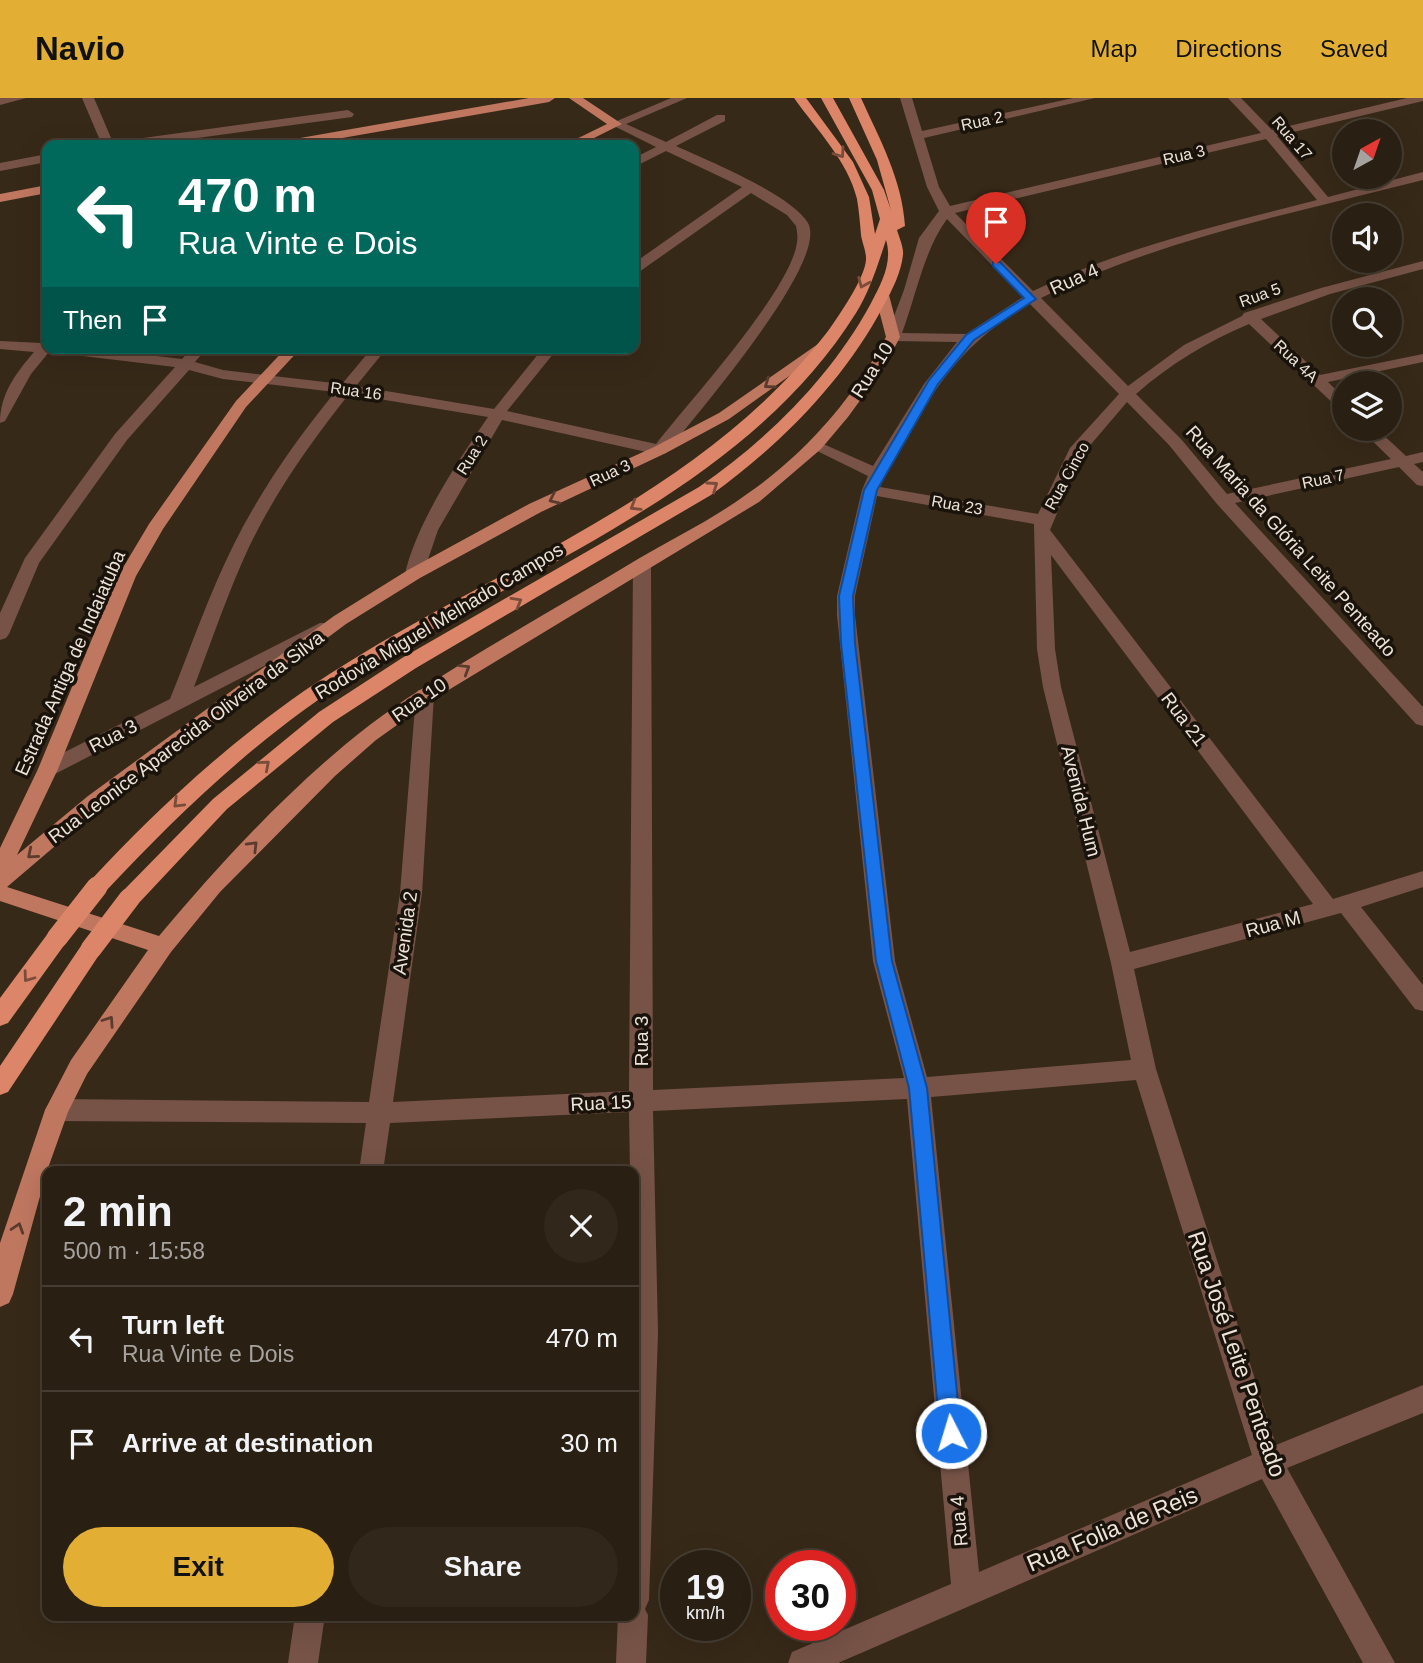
<!DOCTYPE html>
<html lang="en">
<head>
<meta charset="utf-8">
<style>
  :root { --surface:#291f12; --page:#31271b; --text:#f1f3f6; --muted:#a5a29f; --line:#453d32; --accent:#e2af34 }
  body { margin:0; font-family:Helvetica,sans-serif; background:var(--page); color:var(--text); height:100vh; display:flex; flex-direction:column; font-size:26px; white-space:nowrap }
  * { box-sizing:border-box; margin:0 }
  p { font-size:23px; color:var(--muted) }
  .icon { flex:none; width:38px; height:38px; fill:none; stroke:currentColor; stroke-width:2; stroke-linecap:round; stroke-linejoin:round }
  .map { position:relative; flex:1; overflow:hidden }
  .details { position:absolute; left:42px; top:1068px; width:597px; height:455px; display:flex; flex-direction:column; background:var(--surface); border-radius:14px; box-shadow:0 7px 28px #0002,0 0 0 2px var(--line) }
  .details>* { flex:none }
  .hud { position:absolute; left:42px; top:42px; width:597px; height:214px; border-radius:14px; box-shadow:0 7px 28px #0002,0 0 0 2px var(--line); background:#00695c; color:#fff; overflow:hidden }
  .needle { width:46px; rotate:40deg }
  .tools { position:absolute; left:1332px; top:21px; display:grid; gap:14px }
  .tools a { display:grid; place-items:center; width:70px; height:70px; border-radius:50%; background:var(--surface); box-shadow:0 7px 28px #0002,0 0 0 2px var(--line); font-size:35px }
  .speed { position:absolute; left:660px; top:1452px; display:flex; gap:14px; font-size:35px; font-weight:700; text-align:center }
  .speed>* { display:grid; place-content:center; width:91px; height:91px; border-radius:50%; background:var(--surface); box-shadow:0 7px 28px #0002,0 0 0 2px var(--line); line-height:1 }
  .speed small { font-size:18px; font-weight:400 }
  .speed .limit { border:10px solid #d22; background:#fff; color:#111 }
  .pin { position:absolute; display:grid; place-items:center; width:60px; height:60px; color:#fff; margin:-72px -30px; border-radius:50% 50% 50% 0; rotate:-45deg; box-shadow:0 0 7px #0007 }
  .pin .icon { rotate:45deg }
  .me { position:absolute; width:77px; margin:-38px; rotate:355deg; stroke-linejoin:round; filter:drop-shadow(0 0 5px #0008) }
  .turn { display:flex; align-items:center; gap:24px; height:147px; padding:0 21px; font-size:32px }
  .turn .icon { width:91px; height:91px; stroke-width:2.5 }
  .turn b { display:block; font-size:49px; line-height:60px }
  .then { display:flex; align-items:center; height:66px; padding:0 21px; background:#0003; gap:14px; font-size:26px }
  .round { display:grid; place-items:center; flex:none; width:74px; height:74px; border-radius:37px; background:var(--page) }
  .overview { display:flex; align-items:center; justify-content:space-between; height:119px; padding:0 21px }
  h1 { font-size:42px; font-weight:700; line-height:52px }
  .cta { display:flex; gap:14px; margin-top:auto; padding:14px 21px }
  .cta a { flex:1; height:80px; border-radius:42px; background:var(--accent); color:#111; font-size:28px; font-weight:700; line-height:80px; text-align:center }
  .cta a+a { background:var(--page); color:var(--text) }
  ul { padding:0; list-style:none }
  li { display:flex; align-items:center; gap:21px; height:105px; padding:0 21px; border-top:2px solid var(--line) }
  li div { flex:1 }
  li b { display:block; font-size:26px }
  li em { font-style:normal }
  header { display:flex; align-items:center; gap:42px; box-sizing:border-box; height:98px; padding:0 35px; background:var(--accent); color:#111 }
  header strong { font-size:33px }
  nav { display:flex; gap:38px; margin-inline-start:auto; font-size:24px }
  .map>svg:first-child { display:block }
  .lines { fill:none; stroke-linecap:round; stroke-linejoin:round }
  .minor { fill:#775347; fill-rule:evenodd }
  .major { fill:#bf7760; fill-rule:evenodd }
  .highway { fill:#dc8569; fill-rule:evenodd }
  .highway-bridge { stroke:#dc8569; stroke-width:21 }
  .oneway { stroke:#7a4c3a }
  .oneway2 { stroke:#5b3b2e }
  .route { fill:#1a73e8; stroke:#114b97; stroke-width:2 }
  .labels { text-anchor:middle; dominant-baseline:central; stroke-width:7; stroke-linejoin:round; paint-order:stroke }
  .far-street-label { font-size:16px; fill:#ede3d9; stroke:#19130c }
  .street-label { font-size:19px; fill:#ede3d9; stroke:#19130c }
  .near-street-label { font-size:23px; fill:#ede3d9; stroke:#19130c }
</style>
</head>
<body>
<header>
<strong>Navio</strong>
<nav><a>Map</a><a>Directions</a><a>Saved</a></nav>
</header>
<div class="map">
<svg width="1423" height="1565" viewBox="0 0 1423 1565">
  <rect width="100%" height="100%" fill="#372918"/>
  <g class="lines">
    <g class="minor">
      <path d="M0 0H26L0 7Z"/>
      <path d="M82 0H94L114 47H102Z"/>
      <path d="M671 0H687L626 26 666 44 717 17H725V23L676 48C707 62 792 97 808 125 830 164 692 321 666 355L660 357 502 322 438 432 423 476 414 482 405 476C416 426 459 361 488 319L349 296C311 344 276 393 249 449 228 494 212 542 194 589L320 525H332L335 529 332 533 55 676 48 678 41 676 38 671 41 666 170 601C191 549 209 496 234 446 261 392 296 342 335 294L223 281 189 272 127 342 39 465 9 536 6 540 0 542V515L25 460 115 336 175 269 49 254 31 276 5 323 0 325C0 296 16 275 34 254L0 251V243L41 245 47 243V250H89L182 261 192 250H207L195 264 223 272 342 286 372 250H387L356 288 494 311 543 250H558L507 313 656 346C688 305 792 191 797 144 798 139 797 133 796 128L787 117 751 95 639 174 634 175V165L742 89 666 53 634 69V60L656 49 610 26Z"/>
      <path d="M900 0H912L922 33 1073 0H1095L924 40 939 89 950 108 1261 35 1228 0H1241L1272 32 1407 0H1423V3L1277 38 1328 99 1423 74V82C1294 115 1161 141 1041 200L1128 288 1184 247 1242 218 1244 215 1321 190 1423 163V171L1330 196 1261 221 1320 277 1423 256V264L1328 284 1344 300V313L1339 311 1249 226C1208 243 1169 267 1136 296L1181 341 1227 396 1391 361 1360 331H1377L1406 358 1423 354V364L1414 366 1423 374V388L1417 387 1399 369 1235 405 1423 609V628L1416 626 1217 406 1169 347 1127 304 1081 358 1050 432 1333 801 1423 773V789L1361 809 1423 887V913L1415 911 1341 815 1134 871 1156 971 1276 1347 1423 1287V1315L1287 1370 1395 1565H1363L1262 1381 838 1565H788L792 1554 951 1486 907 1001 653 1013 658 1235 649 1502 645 1511 648 1517 646 1565H616L618 1517H634V1073H630L629 1014 390 1025 383 1073H359L366 1025 57 1023 49 1019 45 1012 49 1005 57 1001 369 1004 400 795 416 597 418 592H432L434 597 422 795 393 1004 629 993 633 467 642 461 651 467 653 992 904 980 873 863 837 517V498L862 392 868 378 807 348 809 345H821L873 368 924 286 957 244 893 243 886 239 904 192 919 140 939 113 927 89ZM1266 41 1317 102C1220 127 1124 149 1033 193L955 115ZM947 121 1023 199 966 236 902 235C916 198 924 152 947 121ZM1030 206 1119 296 1070 350 1038 416 880 389C888 370 898 353 908 336 942 278 971 239 1030 206ZM877 398 1034 426 1037 551 1043 589 1111 865 1131 962 927 979 895 863 855 517V498ZM1051 457 1313 806 1130 854 1061 589 1055 551ZM1136 982 1252 1357 979 1474 931 999Z"/>
      <path d="M348 12 354 16 352 19 146 47H115L121 43Z"/>
      <path d="M47 56V64L0 73V65Z"/>
      <path d="M295 1517H325L318 1565H288Z"/>
    </g>
    <g class="major">
      <path d="M529 0H555L549 4 302 47H277L283 43Z"/>
      <path d="M569 0H583L622 26 580 47H564L607 26Z"/>
      <path d="M47 87V95L0 104V96Z"/>
      <path d="M882 193 889 197 900 239 885 268 848 319 821 351 759 404 432 602 376 642 335 678 220 794 171 854 87 976 68 1014 47 1073 13 1196 9 1205 0 1209V1145L45 1012 71 962 148 852 0 803V750L38 671 118 478 149 426 236 303 286 250H301L246 309 163 431 136 478 58 671 17 757 88 698 334 518 408 472 529 406 654 349 719 315 818 246 823 245 830 249 729 321 666 355 541 414 420 480 346 526 102 708 7 789 159 838C232 751 324 652 420 592 491 546 565 505 638 461 674 440 713 421 747 396 805 356 853 301 886 239L875 197Z"/>
    </g>
    <g class="highway">
      <path d="M794 0H806L853 64 869 99 875 136 880 121 872 92 821 0H833L884 92 891 112 877 62 849 0H861C880 42 902 81 905 128L897 132C899 139 904 150 903 157 901 175 892 192 884 207 844 283 780 347 711 397L416 570 333 624 227 711 137 807 129 809 121 807 118 801 121 795 213 701 319 614 402 560 699 389C767 342 830 280 870 207 881 186 893 165 886 142 878 166 870 193 856 215 744 394 521 471 351 580 258 639 179 715 104 795L97 797 90 795 86 789 90 783C155 713 225 648 304 593 480 472 693 408 828 233 838 219 867 177 866 160 866 153 862 144 861 137 860 125 859 113 857 101 848 63 816 31 794 0Z"/>
      <path d="M57 831 65 834 68 840 65 846 8 925 0 928V900L49 834Z"/>
      <path d="M91 842 99 845 102 851 99 857 8 994 0 997V968L83 845Z"/>
    </g>
    <g class="highway-bridge">
      <path d="M57 840 97 789"/>
      <path d="M91 851 129 801"/>
    </g>
  </g>
  <defs><path id="oneway-chevron" d="M-2-3.5L2.5 0L-2 3.5" fill="none" stroke-width="1.6" stroke-linecap="round" stroke-linejoin="round" transform="scale(1.75)"/></defs>
  <g class="oneway">
    <use href="#oneway-chevron" transform="translate(840 55) rotate(55)"/>
    <use href="#oneway-chevron" transform="translate(863 185) rotate(113)"/>
    <use href="#oneway-chevron" transform="translate(713 388) rotate(-35)"/>
    <use href="#oneway-chevron" transform="translate(635 408) rotate(149)"/>
    <use href="#oneway-chevron" transform="translate(517 504) rotate(-30)"/>
    <use href="#oneway-chevron" transform="translate(265 667) rotate(-41)"/>
    <use href="#oneway-chevron" transform="translate(178 705) rotate(136)"/>
    <use href="#oneway-chevron" transform="translate(28 879) rotate(126)"/>
  </g>
  <g class="oneway2">
    <use href="#oneway-chevron" transform="translate(769 286) rotate(145)"/>
    <use href="#oneway-chevron" transform="translate(554 401) rotate(155)"/>
    <use href="#oneway-chevron" transform="translate(465 571) rotate(-32)"/>
    <use href="#oneway-chevron" transform="translate(253 748) rotate(-45)"/>
    <use href="#oneway-chevron" transform="translate(32 756) rotate(140)"/>
    <use href="#oneway-chevron" transform="translate(109 923) rotate(-56)"/>
    <use href="#oneway-chevron" transform="translate(18 1130) rotate(-72)"/>
  </g>
  <path class="route" d="M993 164H1000L1036 201 974 242 938 286 877 392 853 498 855 545 892 863 927 990 961 1335 958 1342 951 1345 943 1342 940 1335 909 990 876 863 841 545 839 498 864 392 929 282 966 237 1024 200 993 168Z"/>
  <g class="labels">
    <g class="far-street-label">
      <text transform="translate(982 23) rotate(-12)">Rua 2</text>
      <text transform="translate(1292 40) rotate(49)">Rua 17</text>
      <text transform="translate(1184 57) rotate(-13)">Rua 3</text>
      <text transform="translate(1260 197) rotate(-20)">Rua 5</text>
      <text transform="translate(1296 263) rotate(43)">Rua 4A</text>
      <text transform="translate(356 293) rotate(8)">Rua 16</text>
      <text transform="translate(472 357) rotate(-58)">Rua 2</text>
      <text transform="translate(610 375) rotate(-25)">Rua 3</text>
      <text transform="translate(1067 378) rotate(-61)">Rua Cinco</text>
      <text transform="translate(1323 381) rotate(-12)">Rua 7</text>
      <text transform="translate(957 407) rotate(10)">Rua 23</text>
    </g>
    <g class="street-label">
      <text transform="translate(1074 181) rotate(-24)">Rua 4</text>
      <text transform="translate(872 272) rotate(-58)">Rua 10</text>
      <text transform="translate(1291 443) rotate(48)">Rua Maria da Glória Leite Penteado</text>
      <text transform="translate(439 523) rotate(-31)">Rodovia Miguel Melhado Campos</text>
      <text transform="translate(70 565) rotate(-66)">Estrada Antiga de Indaiatuba</text>
      <text transform="translate(419 602) rotate(-35)">Rua 10</text>
      <text transform="translate(1184 621) rotate(53)">Rua 21</text>
      <text transform="translate(113 638) rotate(-27)">Rua 3</text>
      <text transform="translate(186 639) rotate(-37)">Rua Leonice Aparecida Oliveira da Silva</text>
      <text transform="translate(1081 703) rotate(76)">Avenida Hum</text>
      <text transform="translate(1273 826) rotate(-15)">Rua M</text>
      <text transform="translate(405 835) rotate(-82)">Avenida 2</text>
      <text transform="translate(641 943) rotate(-90)">Rua 3</text>
      <text transform="translate(601 1005) rotate(-3)">Rua 15</text>
      <text transform="translate(959 1423) rotate(-95)">Rua 4</text>
    </g>
    <g class="near-street-label">
      <text transform="translate(1237 1256) rotate(71)">Rua José Leite Penteado</text>
      <text transform="translate(1112 1431) rotate(-23)">Rua Folia de Reis</text>
    </g>
  </g>
</svg>
<div class="tools">
<a><svg class="needle" viewBox="-14 -14 28 28"><path d="M0-13l5 13h-10z" fill="#e53935"/><path d="M0 13l5-13h-10z" fill="#a5a29f"/></svg></a>
<a><svg class="icon" aria-label="sound" viewBox="0 0 24 24"><path d="M4 9h4l5-4v14l-5-4H4zM17 9q2 3 0 6"/></svg></a>
<a><svg class="icon" aria-label="search" viewBox="0 0 24 24"><circle cx="10" cy="10" r="6"/><path d="M15 15l6 6"/></svg></a>
<a><svg class="icon" aria-label="layers" viewBox="0 0 24 24"><path d="M12 4l9 5-9 5-9-5zM3 14l9 5 9-5"/></svg></a>
</div>
<div class="speed"><div>19<small>km/h</small></div><div class="limit">30</div></div>
<div class="pin" style="left:996px;top:166px;background:#d93025"><svg class="icon" aria-label="arrive" viewBox="0 0 24 24"><path d="M6 21V4h12l-3 4 3 4H6"/></svg></div>
<svg class="me" style="left:951px;top:1335px" viewBox="-20 -20 40 40"><circle r="17" fill="#1a73e8" stroke="#fff" stroke-width="3"/><path d="M0-11L8 9 0 5-8 9z" fill="#fff"/></svg>
<div class="hud">
<div class="turn"><svg class="icon" aria-label="left" viewBox="0 0 24 24"><path d="M17 20v-9H6M10 6l-5 5 5 5"/></svg><div><b>470 m</b>Rua Vinte e Dois</div></div>
<div class="then">Then<svg class="icon" aria-label="arrive" viewBox="0 0 24 24"><path d="M6 21V4h12l-3 4 3 4H6"/></svg></div>
</div>
<section class="details">
<div class="overview"><div><h1>2 min</h1><p>500 m · 15:58</p></div><a class="round"><svg class="icon" aria-label="close" viewBox="0 0 24 24"><path d="M6 6l12 12M18 6L6 18"/></svg></a></div>
<ul>
<li><svg class="icon" aria-label="left" viewBox="0 0 24 24"><path d="M17 20v-9H6M10 6l-5 5 5 5"/></svg><div><b>Turn left</b><p>Rua Vinte e Dois</p></div><em>470 m</em></li>
<li><svg class="icon" aria-label="arrive" viewBox="0 0 24 24"><path d="M6 21V4h12l-3 4 3 4H6"/></svg><div><b>Arrive at destination</b></div><em>30 m</em></li>
</ul>
<div class="cta"><a>Exit</a><a>Share</a></div>
</section>
</div>
</body>
</html>
